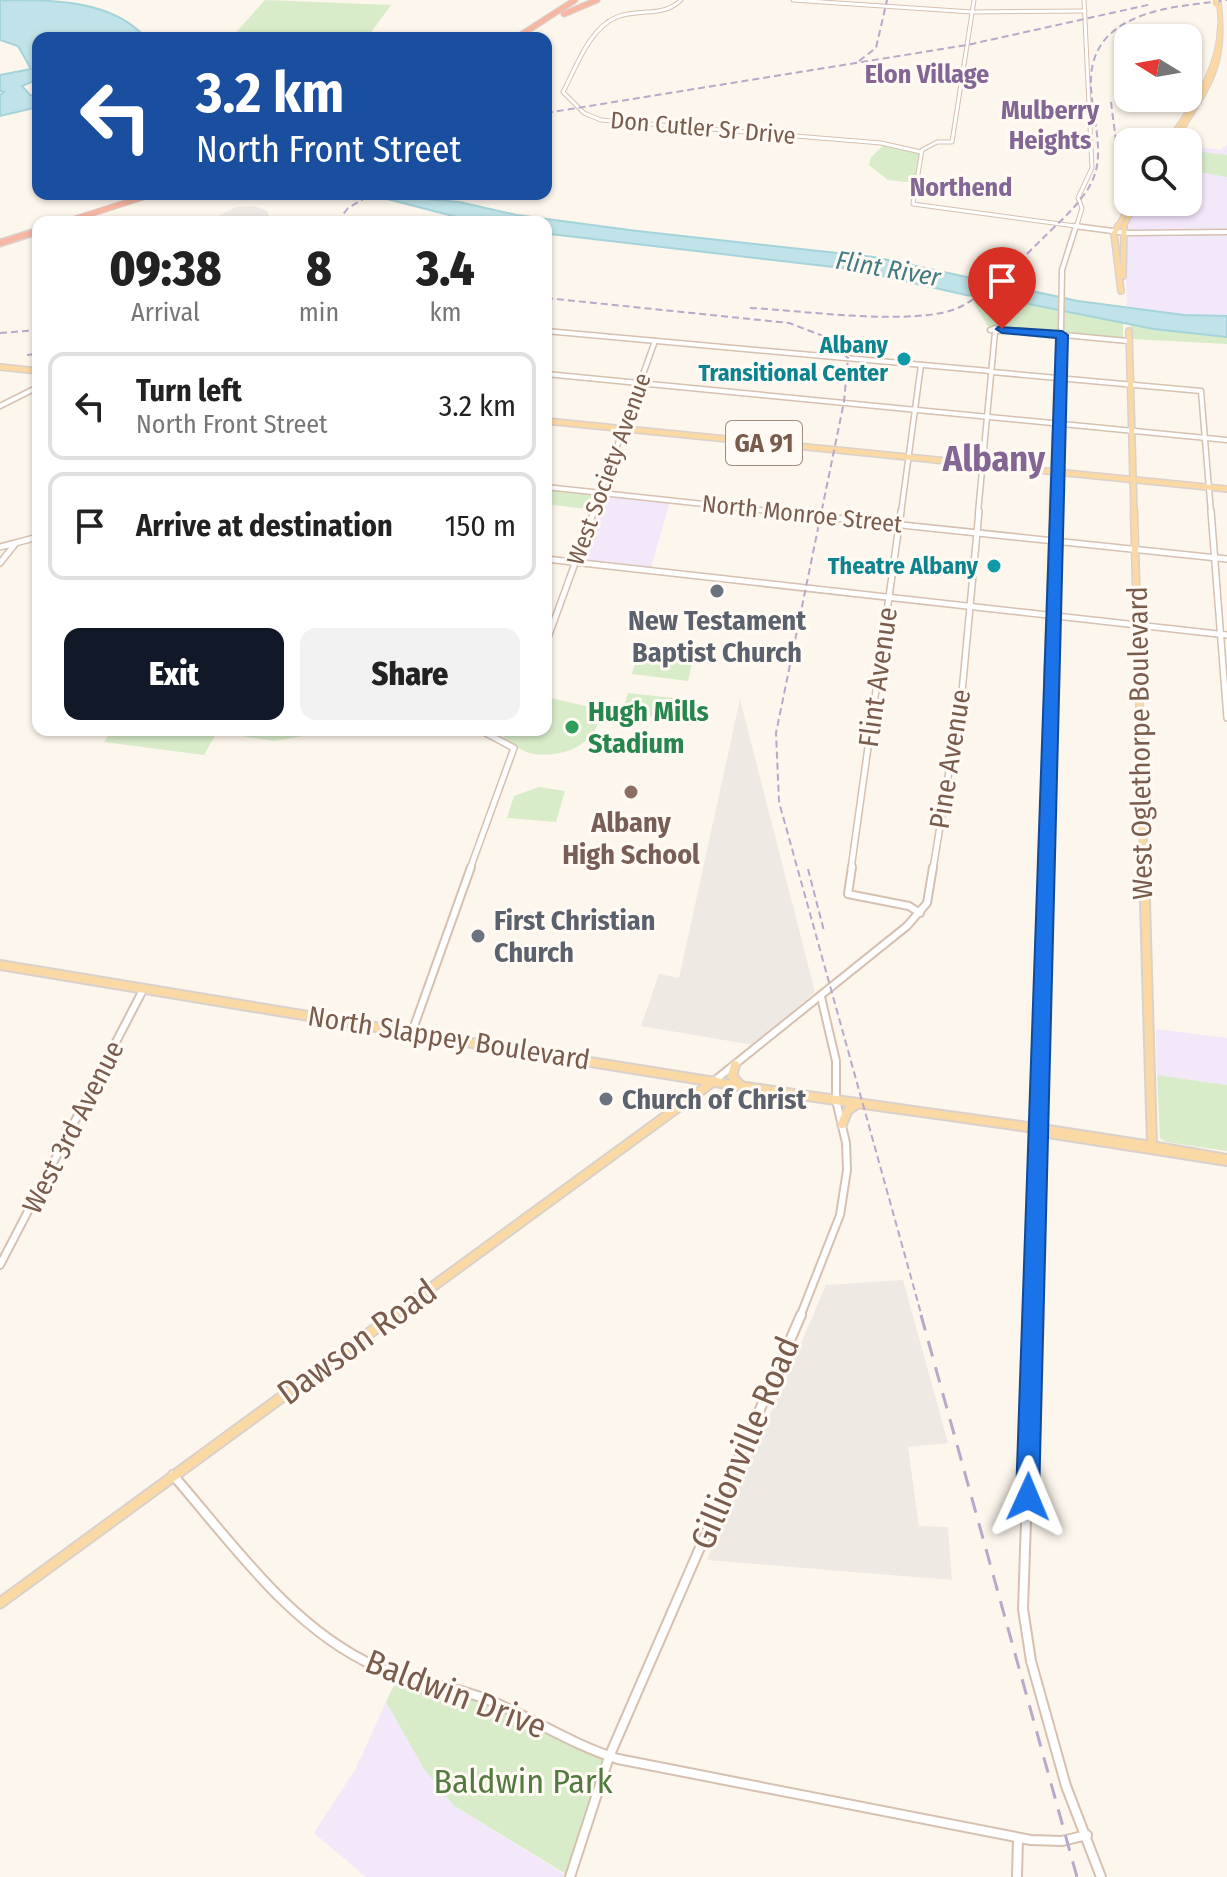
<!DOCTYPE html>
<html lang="en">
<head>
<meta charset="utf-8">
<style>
  :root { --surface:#fff; --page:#f2f2f2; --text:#222; --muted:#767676; --line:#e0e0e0; --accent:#111827 }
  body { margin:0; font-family:"Fira Sans Condensed",sans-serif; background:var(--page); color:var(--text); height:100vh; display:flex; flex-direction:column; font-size:30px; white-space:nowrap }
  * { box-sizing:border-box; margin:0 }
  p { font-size:26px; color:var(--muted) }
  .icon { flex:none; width:44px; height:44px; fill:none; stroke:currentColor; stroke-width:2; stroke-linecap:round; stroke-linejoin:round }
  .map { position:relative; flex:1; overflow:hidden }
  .drawer { position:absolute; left:32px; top:216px; width:520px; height:520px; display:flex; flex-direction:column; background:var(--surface); border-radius:16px; box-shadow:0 2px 6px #0004 }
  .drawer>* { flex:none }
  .guide { position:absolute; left:32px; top:32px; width:520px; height:168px; border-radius:16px; box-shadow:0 2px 6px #0004; background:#1a4fa0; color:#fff; overflow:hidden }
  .needle { width:52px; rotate:281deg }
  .fabs { position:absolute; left:1114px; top:24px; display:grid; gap:16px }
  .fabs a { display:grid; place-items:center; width:88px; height:88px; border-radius:16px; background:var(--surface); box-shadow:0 2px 6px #0004; font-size:40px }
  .pin { position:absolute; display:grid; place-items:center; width:68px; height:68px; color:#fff; margin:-82px -34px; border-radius:50% 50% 50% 0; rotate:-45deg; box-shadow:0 0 8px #0007 }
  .pin .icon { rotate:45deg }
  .me { position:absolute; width:88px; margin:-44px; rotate:1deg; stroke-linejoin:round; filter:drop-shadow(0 0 6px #0008) }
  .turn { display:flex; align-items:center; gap:28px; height:168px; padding:0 32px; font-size:36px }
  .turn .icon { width:104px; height:104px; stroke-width:2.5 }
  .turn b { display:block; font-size:56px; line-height:68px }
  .eta { display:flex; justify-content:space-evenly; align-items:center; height:136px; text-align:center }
  .eta b { font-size:48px; font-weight:800; line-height:56px }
  .action { display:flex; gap:16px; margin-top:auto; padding:16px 32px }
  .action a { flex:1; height:92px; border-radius:16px; background:var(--accent); color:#fff; font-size:32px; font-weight:800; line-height:92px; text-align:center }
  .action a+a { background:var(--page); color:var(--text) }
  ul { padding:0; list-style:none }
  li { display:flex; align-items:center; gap:24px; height:108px; margin:0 16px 12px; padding:0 16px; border:4px solid var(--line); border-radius:16px }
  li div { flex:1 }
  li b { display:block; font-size:30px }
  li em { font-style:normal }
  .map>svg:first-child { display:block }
  .industrial { fill:#efe9e4 }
  .education { fill:#f3e8fa }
  .green { fill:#d8ecc9 }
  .water { fill:#bfe3e8; stroke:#a5d3da; stroke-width:2 }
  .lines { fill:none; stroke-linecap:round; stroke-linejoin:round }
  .secondary-far4-casing { stroke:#d6c0b0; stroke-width:5 }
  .secondary-far3-casing { stroke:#d6c0b0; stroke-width:7 }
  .secondary-far2-casing { stroke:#d6c0b0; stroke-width:8 }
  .secondary-far1-casing { stroke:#d6c0b0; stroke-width:10 }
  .secondary-casing { stroke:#d6c0b0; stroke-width:12 }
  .primary-far4-casing { stroke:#dad1cd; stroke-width:6 }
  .primary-far3-casing { stroke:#dad1cd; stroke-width:8 }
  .primary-far2-casing { stroke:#dad1cd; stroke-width:9 }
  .primary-far1-casing { stroke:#dad1cd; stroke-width:12 }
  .primary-casing { stroke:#dad1cd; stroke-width:13 }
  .highway-far1-casing { stroke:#dad1cd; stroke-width:7 }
  .highway-casing { stroke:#dad1cd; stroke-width:9 }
  .secondary-far4 { stroke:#fff; stroke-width:3 }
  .secondary-far3 { stroke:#fff; stroke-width:4 }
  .secondary-far2 { stroke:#fff; stroke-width:5 }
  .secondary-far1 { stroke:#fff; stroke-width:6 }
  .secondary { stroke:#fff; stroke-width:8 }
  .primary-far4 { stroke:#fbd9a5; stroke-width:4 }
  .primary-far3 { stroke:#fbd9a5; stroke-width:5 }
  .primary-far2 { stroke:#fbd9a5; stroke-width:6 }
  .primary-far1 { stroke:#fbd9a5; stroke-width:8 }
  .primary { stroke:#fbd9a5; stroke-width:9 }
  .highway-far1 { stroke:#f7b7a3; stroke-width:5 }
  .highway { stroke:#f7b7a3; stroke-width:6 }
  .rail-far1 { stroke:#b9a8c9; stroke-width:2; stroke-dasharray:7 4; stroke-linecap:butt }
  .rail { stroke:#b9a8c9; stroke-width:3; stroke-dasharray:16 11; stroke-linecap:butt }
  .primary-bridge-casing { stroke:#dad1cd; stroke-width:6; stroke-linecap:butt }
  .primary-bridge { stroke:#fbd9a5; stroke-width:4 }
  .route { fill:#1a73e8; stroke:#114b97; stroke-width:2 }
  .culture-dot { fill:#0f9aa8; stroke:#fffaf3; stroke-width:3 }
  .worship-dot { fill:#6b7280; stroke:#fffaf3; stroke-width:3 }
  .leisure-dot { fill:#2e9e5b; stroke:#fffaf3; stroke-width:3 }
  .education-dot { fill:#8d6e63; stroke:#fffaf3; stroke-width:3 }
  .labels { text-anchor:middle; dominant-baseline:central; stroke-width:6; stroke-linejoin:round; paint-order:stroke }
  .far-street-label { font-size:24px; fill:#7a5c4d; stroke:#fffaf3 }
  .far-culture-label { font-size:24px; font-weight:bold; fill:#0d838f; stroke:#fffaf3; text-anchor:end }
  .far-neighbourhood-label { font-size:26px; font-weight:bold; fill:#846695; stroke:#fffaf3 }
  .far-water-label { font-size:26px; font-style:italic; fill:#437c86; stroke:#fffaf3 }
  .shield { fill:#fffaf3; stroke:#a28b7f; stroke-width:2 }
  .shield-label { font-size:26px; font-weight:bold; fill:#7a5c4d }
  .worship-label { font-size:28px; font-weight:bold; fill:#5b616d; stroke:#fffaf3; text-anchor:start }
  .street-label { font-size:28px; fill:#7a5c4d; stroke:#fffaf3 }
  .leisure-label { font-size:28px; font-weight:bold; fill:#27864d; stroke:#fffaf3; text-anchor:start }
  .education-label { font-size:28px; font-weight:bold; fill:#785e54; stroke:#fffaf3 }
  .near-street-label { font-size:34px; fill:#7a5c4d; stroke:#fffaf3 }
  .near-park-label { font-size:34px; fill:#537a41; stroke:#fffaf3 }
  .far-town-label { font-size:36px; font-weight:bold; fill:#846695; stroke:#fffaf3 }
</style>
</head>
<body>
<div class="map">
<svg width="1227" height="1877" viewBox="0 0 1227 1877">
  <rect width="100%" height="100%" fill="#fdf6ec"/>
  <g class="industrial">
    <path d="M254 206 267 211 270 219 278 222H206L236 207Z"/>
    <path d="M740 699 815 992 753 1045 641 1026 659 974 679 978Z"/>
    <path d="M903 1280 948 1443 908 1447 919 1526 948 1527 952 1580 707 1560 826 1285Z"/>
  </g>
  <g class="education">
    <path d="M1227 144V316L1184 315 1127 306 1123 230 1138 202H1188V146L1221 150Z"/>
    <path d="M600 493 670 501 650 571 576 562Z"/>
    <path d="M1156 1029 1227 1038V1085L1157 1075Z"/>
    <path d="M386 1702 424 1769 453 1805 569 1877H366L314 1833 356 1768Z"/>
  </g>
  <g class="green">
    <path d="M265 0 391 5 367 38H231Z"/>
    <path d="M886 143 921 152 916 183 888 180 869 165 871 157Z"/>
    <path d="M1202 152 1227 155V177L1188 170V153Z"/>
    <path d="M980 297 1113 319 1123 322V338L988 326 973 302Z"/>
    <path d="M1130 324 1227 337V344L1132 339Z"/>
    <path d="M546 488 599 493 594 510 546 504Z"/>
    <path d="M637 656 692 663 688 681 632 674Z"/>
    <path d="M628 693 683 699 679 720 622 713Z"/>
    <path d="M546 697 594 708 600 716C595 745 563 758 534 754 525 753 514 745 505 740L502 730H546Z"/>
    <path d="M112 730H337L274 741 217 732 204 755 104 742Z"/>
    <path d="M539 787 565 791 556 822 507 818 514 796Z"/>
    <path d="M1157 1075 1227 1085V1151L1166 1142 1160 1138Z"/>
    <path d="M399 1675 459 1690 608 1757 569 1876 453 1805 424 1769 386 1702Z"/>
  </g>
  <g class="water">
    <path d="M0 0C56 0 112 0 146 38H38V79L22 86 30 95 38 96V107L0 116V95L4 92 0 91V75L31 69 18 46 0 40Z"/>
    <path d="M368 194 459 202 517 215 637 231 874 257 1078 301 1184 315 1227 316V337L1154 329 1014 301 966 295 851 269 550 234H546V222H476Z"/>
  </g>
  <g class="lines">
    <defs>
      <g id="secondary-far4">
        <path d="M681 0C663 18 639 8 617 17 589 28 576 68 563 92L584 113 601 120 881 143 921 152"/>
        <path d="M793 0 972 12 1085 11"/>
        <path d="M974 0 952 142H937L922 150 913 204 1090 228"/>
        <path d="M1076 228 1082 208 1078 198 1092 168 1084 0"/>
      </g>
      <g id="secondary-far3">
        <path d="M1075 226 1127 233 1227 232"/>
        <path d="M995 328 999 331 990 330Z"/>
        <path d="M999 329 1128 341"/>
        <path d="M546 331 990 371"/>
        <path d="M992 372 1201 391 1211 513"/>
        <path d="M546 374 1227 440"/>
        <path d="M0 406 38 387"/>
        <path d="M546 487 787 513"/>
        <path d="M593 513 655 341"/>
        <path d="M901 513 921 365"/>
        <path d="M978 513 995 332"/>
        <path d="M1052 513 1057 376"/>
        <path d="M1058 513 1062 270 1076 226"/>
      </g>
      <g id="secondary-far2">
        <path d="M768 511 1227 559"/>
        <path d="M1211 511 1227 718"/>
        <path d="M0 547 38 537"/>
        <path d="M546 559 1227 635"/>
        <path d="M0 563 15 544"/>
        <path d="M546 643 594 511"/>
        <path d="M1051 719 1047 679 1053 511"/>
        <path d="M470 869 514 748 480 730"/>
        <path d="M851 869 901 511"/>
        <path d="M933 869 962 692 979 511"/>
        <path d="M1048 869 1058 511"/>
      </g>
      <g id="secondary-far1">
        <path d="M852 867 848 894 909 906 920 913"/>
        <path d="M412 1032 471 867"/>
        <path d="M714 1081 907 926 927 903 933 867"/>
        <path d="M0 1265 144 988"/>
        <path d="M800 1317 840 1215 847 1170 846 1143 836 1100V1061L821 997"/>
        <path d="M1033 1317 1048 867"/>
      </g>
      <g id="secondary">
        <path d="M1033 1315 1023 1609 1031 1661 1066 1786 1101 1877"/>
        <path d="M173 1475C232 1543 291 1628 375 1666 412 1683 454 1685 491 1701 534 1719 573 1745 618 1759L1031 1840 1062 1841 1087 1835"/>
        <path d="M570 1877 609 1757 801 1315"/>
        <path d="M1017 1877 1018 1838"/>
      </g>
      <g id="primary-far4">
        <path d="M1168 142C1192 105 1219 72 1220 26"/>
        <path d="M1174 142C1206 88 1227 70 1219 4"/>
        <path d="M1117 228 1131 202"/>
        <path d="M1123 228 1137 202"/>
      </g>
      <g id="primary-far3">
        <path d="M1118 226 1114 234 1121 291"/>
        <path d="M1123 276 1124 226"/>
        <path d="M1129 331 1134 513"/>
        <path d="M0 367 38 371"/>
        <path d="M546 421 1227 489"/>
      </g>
      <path id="primary-far2" d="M1134 511 1144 869"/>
      <g id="primary-far1">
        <path d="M1144 867 1152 1145"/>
        <path d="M0 965C249 1006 497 1048 746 1087 906 1111 1067 1130 1227 1159"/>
        <path d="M735 1065 732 1076 740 1085"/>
        <path d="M842 1124 848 1110 857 1104"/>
        <path d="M1042 1132 1227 1161"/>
        <path d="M391 1317 714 1081"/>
      </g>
      <path id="primary" d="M0 1603 394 1315"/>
      <g id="highway-far1">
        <path d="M564 14 597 0"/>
        <path d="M516 38 575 0"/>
        <path d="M65 222 153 194"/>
      </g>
      <path id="highway" d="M0 243 38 231"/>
    </defs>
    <use href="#secondary-far4" class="secondary-far4-casing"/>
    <use href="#secondary-far3" class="secondary-far3-casing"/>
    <use href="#secondary-far2" class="secondary-far2-casing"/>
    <use href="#secondary-far1" class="secondary-far1-casing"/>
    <use href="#secondary" class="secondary-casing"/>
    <use href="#primary-far4" class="primary-far4-casing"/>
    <use href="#primary-far3" class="primary-far3-casing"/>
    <use href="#primary-far2" class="primary-far2-casing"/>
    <use href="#primary-far1" class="primary-far1-casing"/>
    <use href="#primary" class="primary-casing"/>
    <use href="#highway-far1" class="highway-far1-casing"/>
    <use href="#highway" class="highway-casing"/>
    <use href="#secondary-far4" class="secondary-far4"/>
    <use href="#secondary-far3" class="secondary-far3"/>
    <use href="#secondary-far2" class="secondary-far2"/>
    <use href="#secondary-far1" class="secondary-far1"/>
    <use href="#secondary" class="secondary"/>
    <use href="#primary-far4" class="primary-far4"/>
    <use href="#primary-far3" class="primary-far3"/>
    <use href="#primary-far2" class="primary-far2"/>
    <use href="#primary-far1" class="primary-far1"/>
    <use href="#primary" class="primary"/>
    <use href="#highway-far1" class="highway-far1"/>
    <use href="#highway" class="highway"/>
    <g class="rail-far1">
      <path d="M859 61 876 48 887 0"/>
      <path d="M1111 102 1118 157"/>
      <path d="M546 113 967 45 1152 4"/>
      <path d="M337 222 348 208 372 194"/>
      <path d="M546 298 789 323 826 337 848 358 844 402 776 733 779 802 922 1317"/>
      <path d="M750 308C800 310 921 328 962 306 991 290 1018 263 1041 240 1059 222 1087 199 1095 174 1108 132 1074 81 1103 42 1130 7 1187 6 1227 0"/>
      <path d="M0 333 38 330"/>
      <path d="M27 355 38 354"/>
      <path d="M808 869 824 931"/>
    </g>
    <path class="rail" d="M921 1315 1077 1877"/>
    <defs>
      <path id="primary-bridge" d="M1216 0V5"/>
    </defs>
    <use href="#primary-bridge" class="primary-bridge-casing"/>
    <use href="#primary-bridge" class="primary-bridge"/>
  </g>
  <path class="route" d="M998 327 1062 331 1068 335 1039 1497 1036 1505 1028 1508 1019 1505 1016 1497 1056 338 1002 333 996 329Z"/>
  <g class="culture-dot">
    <circle cx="904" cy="359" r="8"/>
    <circle cx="994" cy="566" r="8"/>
  </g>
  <g class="worship-dot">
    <circle cx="717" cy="591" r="8"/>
    <circle cx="478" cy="936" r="8"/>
    <circle cx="606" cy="1099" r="8"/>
  </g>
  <circle class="leisure-dot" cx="572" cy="727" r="8"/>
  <circle class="education-dot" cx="631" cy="792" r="8"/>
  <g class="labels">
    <g class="far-street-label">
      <text transform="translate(703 128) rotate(5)">Don Cutler Sr Drive</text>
      <text transform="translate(609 469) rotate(-70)">West Society Avenue</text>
      <text transform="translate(802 514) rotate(6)">North Monroe Street</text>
    </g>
    <g class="far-culture-label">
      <text x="888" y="345">Albany<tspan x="888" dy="28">Transitional Center</tspan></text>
      <text x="978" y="566">Theatre Albany</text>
    </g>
    <g class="far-neighbourhood-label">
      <text x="927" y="74">Elon Village</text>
      <text x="1050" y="110">Mulberry<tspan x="1050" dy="30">Heights</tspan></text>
      <text x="961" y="187">Northend</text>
    </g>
    <g class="far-water-label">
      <text transform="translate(888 269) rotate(10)">Flint River</text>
    </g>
    <rect class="shield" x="726" y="421" width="76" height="44" rx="6"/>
    <g class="shield-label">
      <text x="764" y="443">GA 91</text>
    </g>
    <g class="worship-label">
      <text x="717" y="620" text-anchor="middle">New Testament<tspan x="717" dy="32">Baptist Church</tspan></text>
      <text x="494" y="920">First Christian<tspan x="494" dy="32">Church</tspan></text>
      <text x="622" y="1099">Church of Christ</text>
    </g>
    <g class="street-label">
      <text transform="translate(878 677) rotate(-82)">Flint Avenue</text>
      <text transform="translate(1140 743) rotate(-91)">West Oglethorpe Boulevard</text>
      <text transform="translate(950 759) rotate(-81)">Pine Avenue</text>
      <text transform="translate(449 1038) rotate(9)">North Slappey Boulevard</text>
      <text transform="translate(73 1127) rotate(-63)">West 3rd Avenue</text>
    </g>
    <g class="leisure-label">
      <text x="588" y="711">Hugh Mills<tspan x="588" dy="32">Stadium</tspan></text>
    </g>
    <g class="education-label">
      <text x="631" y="822">Albany<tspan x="631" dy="32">High School</tspan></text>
    </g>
    <g class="near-street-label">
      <text transform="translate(357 1342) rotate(-36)">Dawson Road</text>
      <text transform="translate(745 1443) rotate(-67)">Gillionville Road</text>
      <text transform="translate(456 1694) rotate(21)">Baldwin Drive</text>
    </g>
    <g class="near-park-label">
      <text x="523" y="1781">Baldwin Park</text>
    </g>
    <g class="far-town-label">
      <text x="994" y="459">Albany</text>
    </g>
  </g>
</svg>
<div class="fabs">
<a><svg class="needle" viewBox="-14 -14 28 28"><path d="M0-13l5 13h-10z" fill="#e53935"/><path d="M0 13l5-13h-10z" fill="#767676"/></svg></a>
<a><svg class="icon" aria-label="search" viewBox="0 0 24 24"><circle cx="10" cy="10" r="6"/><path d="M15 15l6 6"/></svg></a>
</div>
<div class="pin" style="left:1002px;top:329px;background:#d93025"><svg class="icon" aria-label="arrive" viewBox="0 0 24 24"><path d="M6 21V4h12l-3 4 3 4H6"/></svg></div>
<svg class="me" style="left:1028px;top:1497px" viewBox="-20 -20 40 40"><path d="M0-17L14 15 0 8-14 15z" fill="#1a73e8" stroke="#fff" stroke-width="4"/></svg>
<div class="guide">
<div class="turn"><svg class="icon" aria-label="left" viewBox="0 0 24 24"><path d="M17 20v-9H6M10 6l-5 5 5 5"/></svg><div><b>3.2 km</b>North Front Street</div></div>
</div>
<section class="drawer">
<div class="eta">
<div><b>09:38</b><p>Arrival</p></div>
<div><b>8</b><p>min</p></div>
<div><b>3.4</b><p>km</p></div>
</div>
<ul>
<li><svg class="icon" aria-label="left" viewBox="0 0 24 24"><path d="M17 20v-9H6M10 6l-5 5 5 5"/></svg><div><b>Turn left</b><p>North Front Street</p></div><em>3.2 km</em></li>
<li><svg class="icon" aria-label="arrive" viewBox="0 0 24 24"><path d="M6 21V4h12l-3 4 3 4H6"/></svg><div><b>Arrive at destination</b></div><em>150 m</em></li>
</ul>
<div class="action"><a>Exit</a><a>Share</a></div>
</section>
</div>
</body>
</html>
